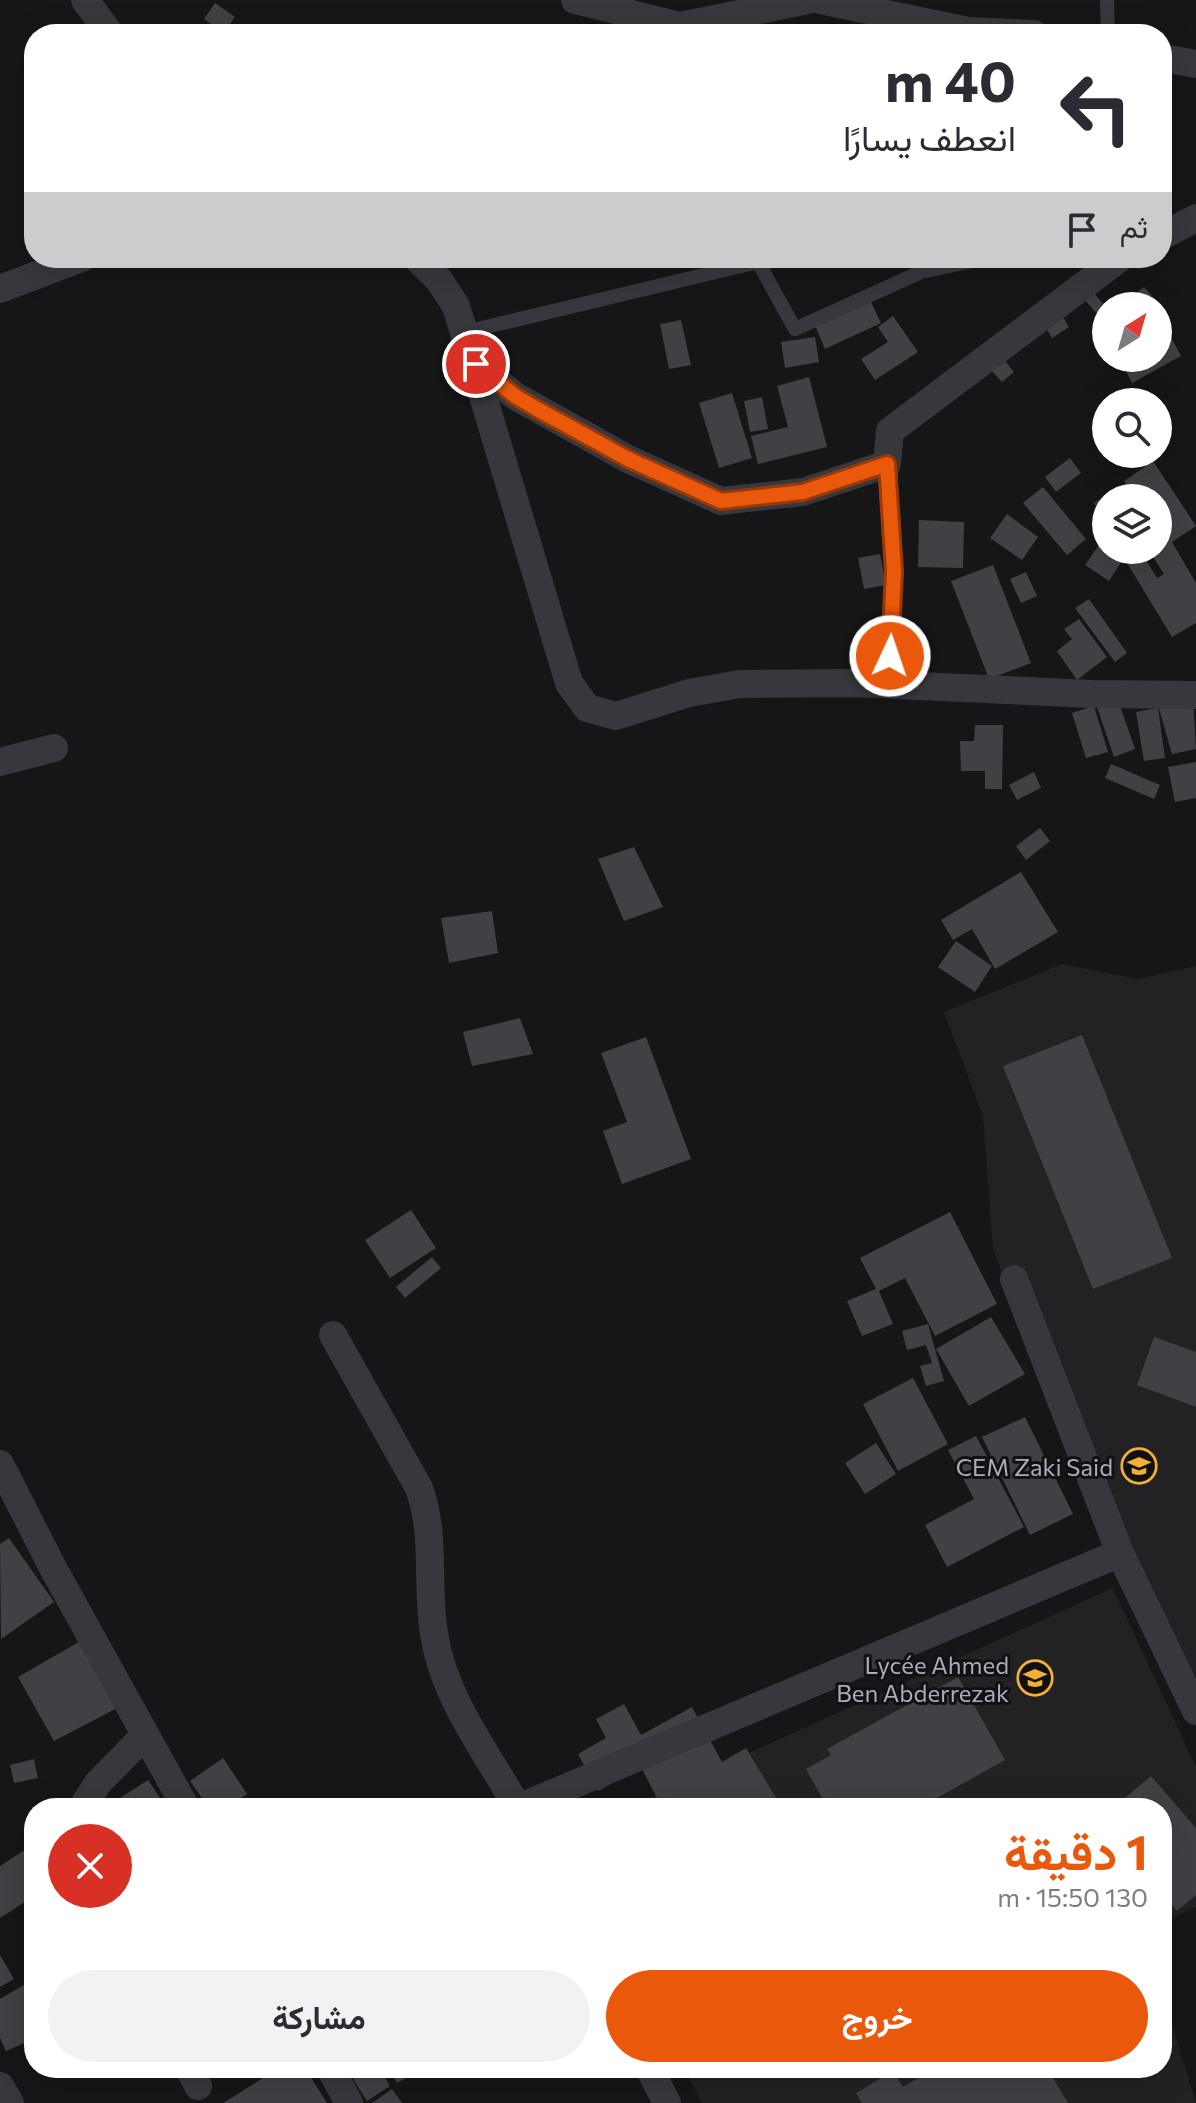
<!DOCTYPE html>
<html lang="ar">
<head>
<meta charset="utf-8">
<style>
  :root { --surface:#fff; --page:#f2f2f3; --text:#2b2b33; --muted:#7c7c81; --accent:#ea580c }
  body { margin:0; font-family:Commissioner,Vazirmatn,sans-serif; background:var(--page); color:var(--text); direction:rtl; height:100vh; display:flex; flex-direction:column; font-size:30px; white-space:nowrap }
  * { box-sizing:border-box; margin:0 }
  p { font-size:26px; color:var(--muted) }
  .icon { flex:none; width:44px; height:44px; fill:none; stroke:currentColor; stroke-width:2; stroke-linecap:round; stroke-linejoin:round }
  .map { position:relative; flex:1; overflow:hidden; direction:ltr }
  .side { position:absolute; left:24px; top:1798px; width:1148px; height:280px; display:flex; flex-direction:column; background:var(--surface); border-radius:32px; box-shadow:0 8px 32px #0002; direction:rtl }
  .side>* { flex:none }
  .hud { position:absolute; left:24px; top:24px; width:1148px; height:244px; border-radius:32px; box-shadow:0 8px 32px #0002; direction:rtl; background:#fff; color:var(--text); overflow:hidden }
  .needle { width:52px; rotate:37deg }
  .controls { position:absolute; left:1092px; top:292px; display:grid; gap:16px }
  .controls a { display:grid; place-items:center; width:80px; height:80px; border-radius:50%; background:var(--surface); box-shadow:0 8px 32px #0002; font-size:40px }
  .pin { position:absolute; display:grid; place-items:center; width:68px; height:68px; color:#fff; margin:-34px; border:4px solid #fff; border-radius:50%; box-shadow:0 2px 8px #0007 }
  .me { position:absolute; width:88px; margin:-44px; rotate:3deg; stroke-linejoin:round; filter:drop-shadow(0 0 6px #0008) }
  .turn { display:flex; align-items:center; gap:28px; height:168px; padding:0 24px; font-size:36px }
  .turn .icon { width:104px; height:104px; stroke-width:2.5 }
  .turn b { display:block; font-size:56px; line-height:68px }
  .then { display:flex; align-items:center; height:76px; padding:0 24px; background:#0003; gap:16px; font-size:30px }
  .round { display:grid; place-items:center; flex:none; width:84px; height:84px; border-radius:42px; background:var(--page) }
  .overview { display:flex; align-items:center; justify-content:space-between; height:136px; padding:0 24px }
  h1 { font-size:48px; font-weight:700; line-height:60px; color:var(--accent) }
  .button { display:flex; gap:16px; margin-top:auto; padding:16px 24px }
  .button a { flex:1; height:92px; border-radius:48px; background:var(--accent); color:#fff; font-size:32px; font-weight:700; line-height:92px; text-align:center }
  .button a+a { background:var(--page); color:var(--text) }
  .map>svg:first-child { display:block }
  .built { fill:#222225 }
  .building { fill:#404145 }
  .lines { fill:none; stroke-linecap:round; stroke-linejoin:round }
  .lane { stroke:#37383d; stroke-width:14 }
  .street { stroke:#37383d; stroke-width:28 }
  .route-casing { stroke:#983908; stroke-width:20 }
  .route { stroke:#ea580c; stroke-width:14 }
  .labels { text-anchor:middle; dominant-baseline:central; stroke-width:6; stroke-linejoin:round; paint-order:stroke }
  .poi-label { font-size:24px; fill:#a8adb8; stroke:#111113; text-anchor:end }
</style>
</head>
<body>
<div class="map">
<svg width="1196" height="2103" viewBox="0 0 1196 2103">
  <rect width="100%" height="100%" fill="#161618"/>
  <g class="built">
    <path d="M1062 964 1138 979 1196 966V1681L1174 1691 993 1250 983 1116 944 1012Z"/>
    <path d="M1113 1588 1196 1767V1907L1162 1923V1808H627Z"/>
    <path d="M1162 1991 1196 2103H702L684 2068H1162Z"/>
  </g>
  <g class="building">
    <path d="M215 3 235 17 224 33 204 19Z"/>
    <path d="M1144 287 1159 304 1121 306Z"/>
    <path d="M1089 288 1106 307 1099 316 1081 296Z"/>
    <path d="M869 298 881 323 825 349 814 323Z"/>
    <path d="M1054 303 1069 327 1052 338 1037 313Z"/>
    <path d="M893 316 918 352 875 380 861 359 888 342 878 327Z"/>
    <path d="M681 320 691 365 669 369 660 324Z"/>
    <path d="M1167 330 1181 356 1132 383 1119 358H1158V335Z"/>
    <path d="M815 337 819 362 785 368 781 342Z"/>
    <path d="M1000 355 1014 372 1002 382 987 366Z"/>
    <path d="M809 377 827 447 758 464 751 436 788 427 777 386Z"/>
    <path d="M732 393 752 458 719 468 699 403Z"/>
    <path d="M762 397 768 429 750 432 744 401Z"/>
    <path d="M1158 414 1170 431 1158 439Z"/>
    <path d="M1070 458 1081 473 1056 492 1045 477Z"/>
    <path d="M1153 461 1196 526 1172 542 1196 583V623L1172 637 1127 563 1142 554 1157 578 1164 574 1150 552 1165 543 1158 532V498H1135L1124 481Z"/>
    <path d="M1123 485 1132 498H1106V523L1094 503Z"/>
    <path d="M1043 487 1086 539 1067 555 1023 503Z"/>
    <path d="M1007 514 1038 537 1022 560 990 538Z"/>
    <path d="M919 520 964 522 963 568 918 567Z"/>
    <path d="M1103 539 1106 550H1118L1126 555 1109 581 1085 565Z"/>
    <path d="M880 554 886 585 864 589 858 558Z"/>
    <path d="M993 565 1031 663 989 679 951 581Z"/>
    <path d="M1026 572 1037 596 1021 603 1010 579Z"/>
    <path d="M1089 599 1127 653 1115 662 1075 608Z"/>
    <path d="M1079 619 1107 657 1077 680 1057 651 1072 639 1064 629Z"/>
    <path d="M1156 698H1193L1196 749 1172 754Z"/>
    <path d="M1118 700 1135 749 1114 757 1097 707Z"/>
    <path d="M1094 706 1108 752 1086 758 1072 713Z"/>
    <path d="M1158 708 1165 758 1144 761 1136 712Z"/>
    <path d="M975 725H1003L1002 789H985V771H961L960 741H974Z"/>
    <path d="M1196 762V798L1175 802 1168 767Z"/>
    <path d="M1111 764 1160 785 1154 799 1105 778Z"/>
    <path d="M1034 772 1041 788 1017 800 1009 785Z"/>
    <path d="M1040 828 1050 841 1026 860 1016 846Z"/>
    <path d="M634 847 663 907 624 921 598 859Z"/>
    <path d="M1021 872 1058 932 995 969 972 929 953 940 941 920Z"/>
    <path d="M492 911 498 953 449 963 441 918Z"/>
    <path d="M956 941 992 966 975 992 938 967Z"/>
    <path d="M520 1018 533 1054 472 1066 463 1032Z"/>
    <path d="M1082 1035 1172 1258 1093 1289 1003 1066Z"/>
    <path d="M646 1037 691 1159 622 1184 603 1131 627 1122 601 1053Z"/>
    <path d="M411 1210 436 1248 390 1278 365 1240Z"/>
    <path d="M950 1212 997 1304 935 1336 905 1278 879 1291 893 1324 862 1336 847 1301 876 1289 860 1258Z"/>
    <path d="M432 1257 441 1268 405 1298 396 1287Z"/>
    <path d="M991 1317 1025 1374 969 1406 936 1349Z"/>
    <path d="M928 1324 944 1381 926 1386 920 1366 932 1363 926 1345 907 1350 902 1331Z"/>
    <path d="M1154 1337 1196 1352V1407L1137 1385Z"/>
    <path d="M913 1378 948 1444 898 1471 863 1404Z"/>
    <path d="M1025 1417 1073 1514 1030 1535 982 1437Z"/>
    <path d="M976 1436 1024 1527 947 1567 925 1525 974 1499 948 1450Z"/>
    <path d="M876 1443 896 1474 865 1494 845 1463Z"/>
    <path d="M9 1538 54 1602 1 1639 0 1544Z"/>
    <path d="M84 1639 121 1706 54 1741 18 1677Z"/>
    <path d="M958 1677 1005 1760 919 1808H828L806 1769 831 1755 827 1749Z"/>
    <path d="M624 1704 641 1735 692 1707 722 1762 746 1748 782 1808H646L658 1800 641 1767 598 1791 578 1754 606 1738 596 1719Z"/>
    <path d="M223 1758 247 1794 226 1808H209L190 1781Z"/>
    <path d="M34 1759 38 1778 14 1783 10 1765Z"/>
    <path d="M1151 1776 1196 1828V1895L1177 1911 1162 1894V1808H1113Z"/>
    <path d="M148 1780 167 1808H110L109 1805Z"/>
    <path d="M34 1844V1896L0 1918V1866Z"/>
    <path d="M0 1955 14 1979 0 1987Z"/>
    <path d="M34 1979V2039L6 2051 0 2038V1999Z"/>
    <path d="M279 2068H305L327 2103H223Z"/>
    <path d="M370 2068H379L390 2086 367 2101 353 2079Z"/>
    <path d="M388 2068H424L397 2083Z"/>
    <path d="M936 2068H1047L1068 2103H862L856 2093 893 2071 903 2087Z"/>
    <path d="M392 2089 402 2103H372Z"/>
  </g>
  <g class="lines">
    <g class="lane">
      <path d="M1107 0 1108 34"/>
      <path d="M424 263 464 258"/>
      <path d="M465 332 758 262 795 329 921 272 987 258"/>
      <path d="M887 464 894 571 888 684"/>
    </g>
    <g class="street">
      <path d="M85 0 110 34"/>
      <path d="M575 0 680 26 808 0"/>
      <path d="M820 0 968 31 1034 34"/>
      <path d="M1162 58 1196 64"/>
      <path d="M1162 236 1196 218"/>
      <path d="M417 258 439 280 456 306 569 683 587 708 616 716 689 693 740 684 854 683 1092 694 1196 695"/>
      <path d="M0 289 82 258"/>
      <path d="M476 364 515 396 628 459 721 501 803 492 887 464 890 431 1120 258"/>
      <path d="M0 762 54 748"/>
      <path d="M1014 1279 1120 1553 1196 1711"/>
      <path d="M333 1335 419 1488C437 1538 425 1587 435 1639 445 1699 488 1755 518 1808"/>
      <path d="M0 1464 53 1568 186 1808"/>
      <path d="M82 1808 98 1783 145 1735"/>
      <path d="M518 1808 1120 1553"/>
      <path d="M189 2068 198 2086"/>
      <path d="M330 2068 349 2103"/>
      <path d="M649 2068 667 2103"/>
      <path d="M0 2086 10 2103"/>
    </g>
  </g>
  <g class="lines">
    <defs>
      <path id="route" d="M476 364 515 396 537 409 628 459 721 501 803 492 887 464 894 571 890 656"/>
    </defs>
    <use href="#route" class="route-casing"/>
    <use href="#route" class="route"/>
  </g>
  <defs>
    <symbol id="school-ring" viewBox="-11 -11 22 22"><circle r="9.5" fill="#111113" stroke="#f2b134" stroke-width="1.5"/><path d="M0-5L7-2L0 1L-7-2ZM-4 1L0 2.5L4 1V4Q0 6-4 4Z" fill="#f2b134"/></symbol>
  </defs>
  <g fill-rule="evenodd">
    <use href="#school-ring" x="1119" y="1446" width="40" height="40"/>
    <use href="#school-ring" x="1015" y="1658" width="40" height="40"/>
  </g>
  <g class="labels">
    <g class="poi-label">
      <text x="1113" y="1466">CEM Zaki Said</text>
      <text x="1009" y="1664">Lycée Ahmed<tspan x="1009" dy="28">Ben Abderrezak</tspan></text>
    </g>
  </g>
</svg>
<div class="controls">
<a><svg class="needle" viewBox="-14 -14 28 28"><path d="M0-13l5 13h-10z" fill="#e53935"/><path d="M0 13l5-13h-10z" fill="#7c7c81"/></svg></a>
<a><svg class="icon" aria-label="search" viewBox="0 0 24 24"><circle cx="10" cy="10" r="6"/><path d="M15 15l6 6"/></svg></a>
<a><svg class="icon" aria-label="layers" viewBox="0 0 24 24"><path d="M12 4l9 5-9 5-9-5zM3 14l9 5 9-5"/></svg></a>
</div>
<div class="pin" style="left:476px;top:364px;background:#d93025"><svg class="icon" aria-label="arrive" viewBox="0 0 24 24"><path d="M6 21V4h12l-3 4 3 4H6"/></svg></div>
<svg class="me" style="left:890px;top:656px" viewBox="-20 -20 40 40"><circle r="17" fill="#ea580c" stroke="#fff" stroke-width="3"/><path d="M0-11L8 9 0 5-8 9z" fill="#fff"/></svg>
<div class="hud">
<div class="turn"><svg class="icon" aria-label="left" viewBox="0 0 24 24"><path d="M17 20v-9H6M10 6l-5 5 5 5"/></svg><div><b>40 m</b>انعطف يسارًا</div></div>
<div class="then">ثم<svg class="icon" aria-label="arrive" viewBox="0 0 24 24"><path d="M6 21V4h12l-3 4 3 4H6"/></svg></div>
</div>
<section class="side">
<div class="overview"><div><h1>1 دقيقة</h1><p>130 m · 15:50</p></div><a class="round" style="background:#d93025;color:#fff"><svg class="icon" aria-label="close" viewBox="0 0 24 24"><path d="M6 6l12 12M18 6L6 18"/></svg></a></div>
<div class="button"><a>خروج</a><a>مشاركة</a></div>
</section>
</div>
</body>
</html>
